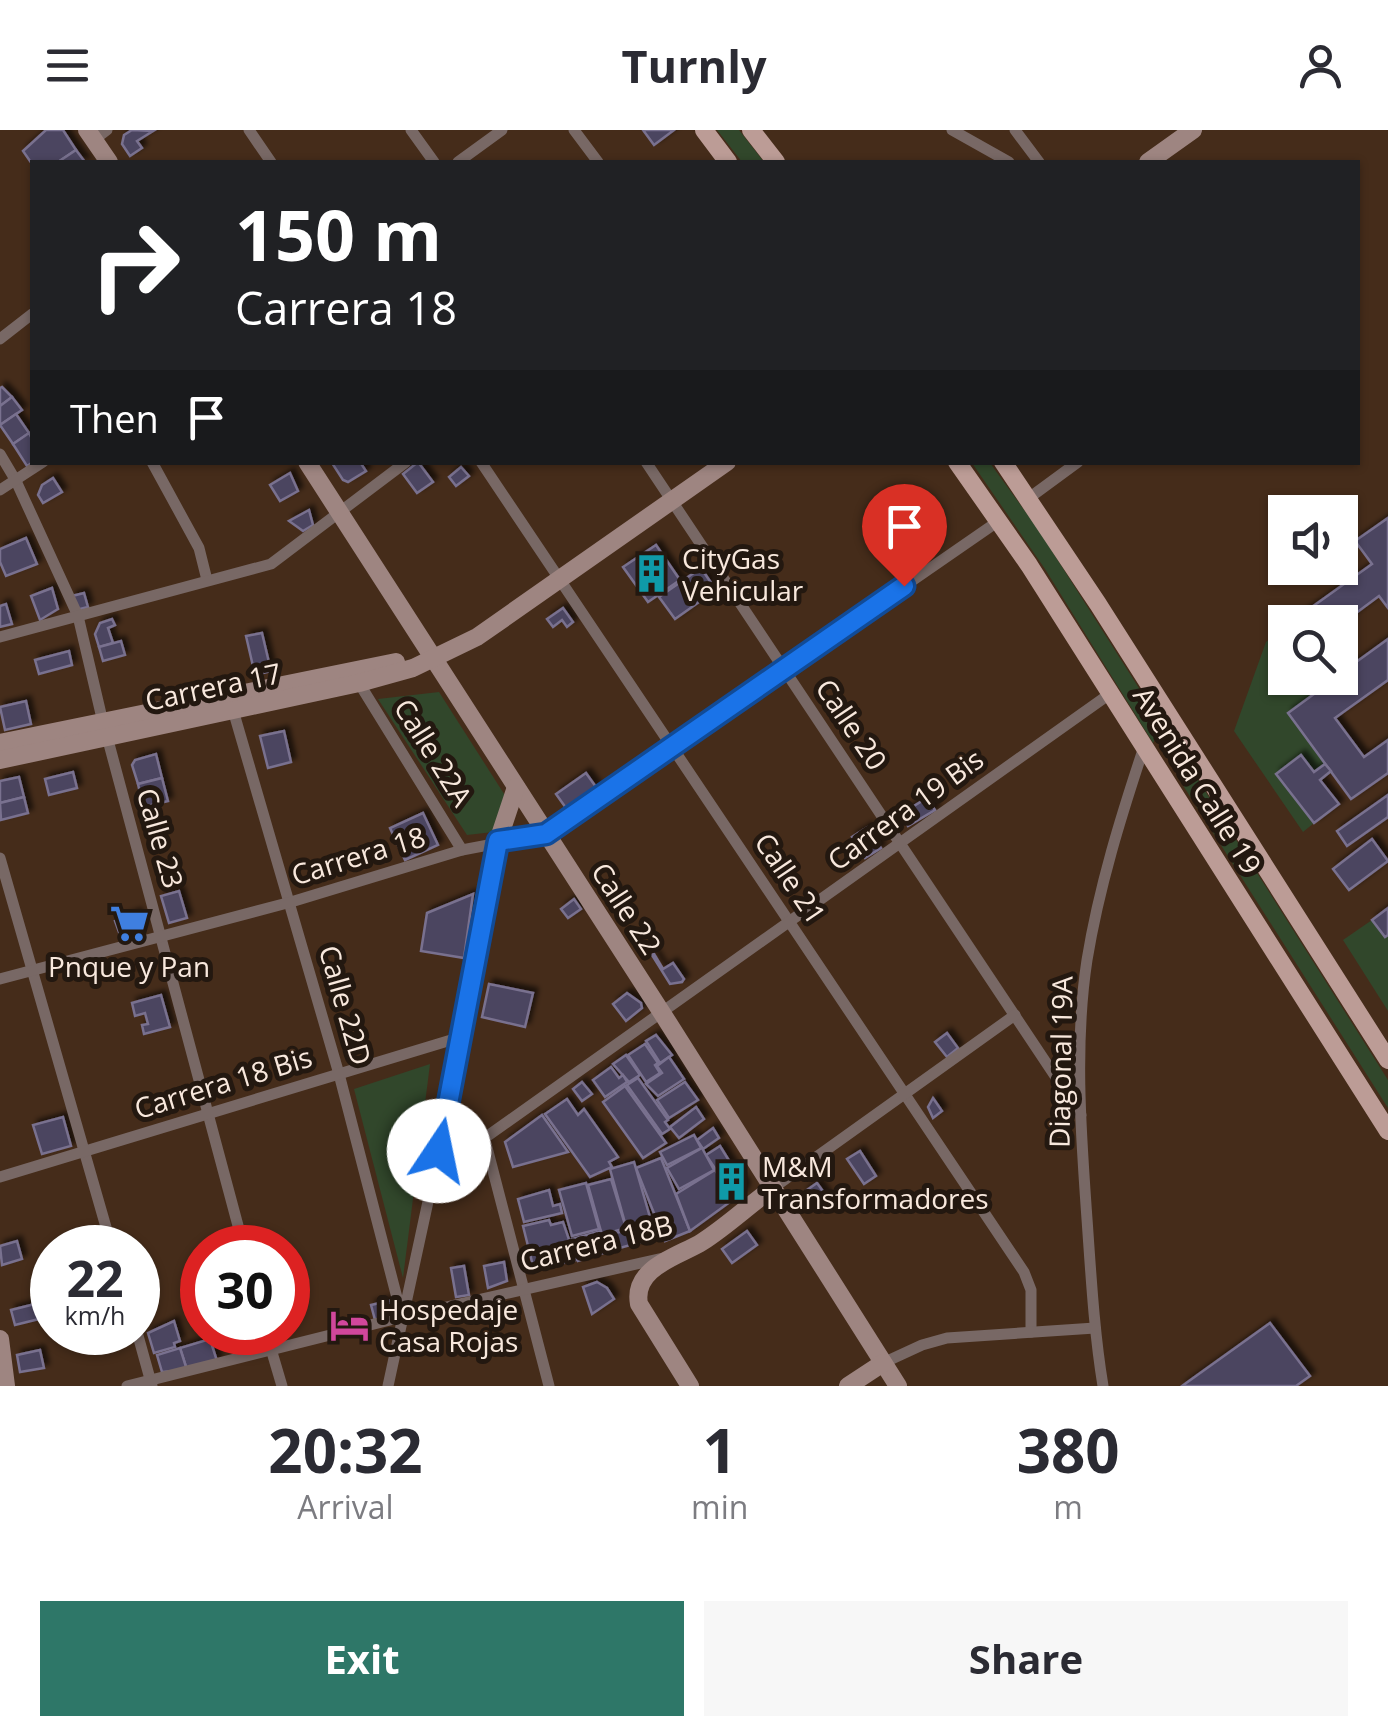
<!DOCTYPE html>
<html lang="en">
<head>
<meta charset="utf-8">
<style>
  :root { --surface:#fff; --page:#f7f7f7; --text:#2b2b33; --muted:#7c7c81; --accent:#2e7768 }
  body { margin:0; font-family:"Open Sans",sans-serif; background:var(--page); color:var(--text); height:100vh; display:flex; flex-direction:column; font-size:38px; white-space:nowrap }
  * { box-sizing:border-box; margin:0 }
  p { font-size:32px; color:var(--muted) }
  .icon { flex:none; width:55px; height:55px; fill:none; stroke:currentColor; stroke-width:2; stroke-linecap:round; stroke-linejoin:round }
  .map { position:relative; height:1256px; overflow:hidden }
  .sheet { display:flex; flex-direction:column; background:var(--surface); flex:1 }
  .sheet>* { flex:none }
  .guide { position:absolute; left:30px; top:30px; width:1330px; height:305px; border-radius:0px; box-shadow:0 2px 8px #0004; background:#202124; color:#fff; overflow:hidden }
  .tools { position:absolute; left:1268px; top:365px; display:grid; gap:20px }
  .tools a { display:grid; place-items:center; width:90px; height:90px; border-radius:0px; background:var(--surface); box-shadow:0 2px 8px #0004; font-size:50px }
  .speed { position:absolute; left:30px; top:1095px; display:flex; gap:20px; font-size:50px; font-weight:700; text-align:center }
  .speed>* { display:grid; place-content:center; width:130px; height:130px; border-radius:50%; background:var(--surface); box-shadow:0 2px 8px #0004; line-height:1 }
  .speed small { font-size:25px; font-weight:400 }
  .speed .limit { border:15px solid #d22; background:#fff; color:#111 }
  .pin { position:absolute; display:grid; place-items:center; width:85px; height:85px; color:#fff; margin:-102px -42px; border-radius:50% 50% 50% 0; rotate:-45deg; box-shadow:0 0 10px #0007 }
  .pin .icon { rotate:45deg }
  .me { position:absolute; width:110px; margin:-55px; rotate:11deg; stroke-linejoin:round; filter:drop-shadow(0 0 8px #0008) }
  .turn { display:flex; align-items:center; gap:35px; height:210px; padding:0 40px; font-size:45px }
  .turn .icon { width:130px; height:130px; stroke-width:2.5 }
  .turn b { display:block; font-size:70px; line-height:85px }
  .then { display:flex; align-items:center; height:95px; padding:0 40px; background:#0003; gap:20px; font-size:38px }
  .eta { display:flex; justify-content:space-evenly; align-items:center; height:170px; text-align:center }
  .eta b { font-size:60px; font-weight:700; line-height:70px }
  .primary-button { display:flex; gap:20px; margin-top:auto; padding:20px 40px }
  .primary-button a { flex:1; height:115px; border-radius:0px; background:var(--accent); color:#fff; font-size:40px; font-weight:700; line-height:115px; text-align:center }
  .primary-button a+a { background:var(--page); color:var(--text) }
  header { display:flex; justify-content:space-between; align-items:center; height:130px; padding:0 40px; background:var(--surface); font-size:45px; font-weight:700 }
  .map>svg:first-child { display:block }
  .green { fill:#31472b }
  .building { fill:#4c4560; stroke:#79718f; stroke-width:2.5; filter:url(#shadow) }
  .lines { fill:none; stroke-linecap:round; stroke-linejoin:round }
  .street { stroke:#786865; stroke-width:11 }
  .secondary { stroke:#9e8581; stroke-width:18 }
  .primary { stroke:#bc9c96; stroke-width:18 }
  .route-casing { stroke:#114b97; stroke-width:25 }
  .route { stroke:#1a73e8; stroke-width:18 }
  .labels { text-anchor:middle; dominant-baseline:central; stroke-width:10; stroke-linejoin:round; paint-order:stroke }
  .poi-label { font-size:28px; fill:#f8e8dd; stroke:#231810; text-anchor:start }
  .street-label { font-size:28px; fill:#f8e8dd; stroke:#231810 }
</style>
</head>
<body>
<header><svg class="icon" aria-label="menu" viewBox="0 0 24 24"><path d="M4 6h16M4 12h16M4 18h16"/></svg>Turnly<svg class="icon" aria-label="person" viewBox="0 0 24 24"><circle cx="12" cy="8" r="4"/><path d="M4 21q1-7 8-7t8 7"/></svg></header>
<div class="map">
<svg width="1388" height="1256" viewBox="0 0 1388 1256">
  <defs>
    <filter id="shadow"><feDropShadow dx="4.5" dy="-4.5" stdDeviation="2.5" flood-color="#0009"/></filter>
  </defs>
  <rect width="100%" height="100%" fill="#452c1a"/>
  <g class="green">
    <path d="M717 0H739L764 32H742Z"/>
    <path d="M972 333H990L1038 399 1163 596 1153 613 1045 439Z"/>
    <path d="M1283 498 1285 548H1319L1325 556V634L1314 642 1301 625 1277 644 1314 693 1303 702 1234 601 1266 512Z"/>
    <path d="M439 562 506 667 493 702 467 705 378 569Z"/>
    <path d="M1185 629 1388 950V978L1177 646Z"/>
    <path d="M1372 790 1385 806 1388 805V881L1343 810Z"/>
    <path d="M430 934 403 1148 354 959Z"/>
  </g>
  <g class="building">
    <path d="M46 0H63L76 20 58 32 32 34 23 21Z"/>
    <path d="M132 0 153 1 137 11 142 18 130 26 122 14 124 5Z"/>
    <path d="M643 0H674L654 15Z"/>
    <path d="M76 20 85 32H58Z"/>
    <path d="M2 257 12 267 0 276V258Z"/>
    <path d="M12 267 22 280 0 295V276Z"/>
    <path d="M16 284 29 303 13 314 0 295Z"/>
    <path d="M29 303 32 309 33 332 27 336 13 314Z"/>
    <path d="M360 332 366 341 348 352 343 350 332 333Z"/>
    <path d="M418 332 433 352 417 363 403 344Z"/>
    <path d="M461 337 469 346 456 356 449 347Z"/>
    <path d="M290 343 298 361 280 371 270 355Z"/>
    <path d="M53 348 62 362 43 373 38 365 42 355Z"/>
    <path d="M309 380 313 395 303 401 289 391Z"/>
    <path d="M1388 388V478L1379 466 1340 495 1291 492 1372 434 1355 411Z"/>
    <path d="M26 408 37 434 6 446 0 432V419Z"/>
    <path d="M656 415 680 450 648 472 623 437Z"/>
    <path d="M701 438 716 460 675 489 659 467Z"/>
    <path d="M52 458 58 479 40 490 31 466Z"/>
    <path d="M84 463 88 477 76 480 72 466Z"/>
    <path d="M6 474 12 494 0 497V476Z"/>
    <path d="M563 478 573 492 567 497 562 490 553 497 547 489Z"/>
    <path d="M112 489 115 495 108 498 113 513 99 517 95 504 100 493Z"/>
    <path d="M262 503 271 541 255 545 246 506Z"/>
    <path d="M1388 509V550L1335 588 1364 627 1388 610V643L1351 669 1288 583 1325 556 1319 548H1340V519L1352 535Z"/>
    <path d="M121 511 125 525 103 531 99 517Z"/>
    <path d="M69 521 72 535 39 544 35 530Z"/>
    <path d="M26 571 31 594 5 600 0 577Z"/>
    <path d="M284 601 291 632 268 638 260 606Z"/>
    <path d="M156 624 162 648 138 654 132 635 135 630Z"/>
    <path d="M1301 625 1314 642 1325 634 1331 641 1320 650 1339 674 1314 693 1276 644Z"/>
    <path d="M73 642 77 658 49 665 45 649Z"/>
    <path d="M586 643 596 657 566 678 556 664Z"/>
    <path d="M19 647 24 667 0 673V651Z"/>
    <path d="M162 648 168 671 143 677 138 654Z"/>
    <path d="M1388 665V687L1347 716 1337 701Z"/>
    <path d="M24 667 28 683 1 690 0 673Z"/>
    <path d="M927 668 935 680 908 696 901 684Z"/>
    <path d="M423 683 438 715 405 730 390 698Z"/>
    <path d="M868 697 881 718 865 728 852 707Z"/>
    <path d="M1372 709 1388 731 1349 760 1333 739Z"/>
    <path d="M179 761 187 788 169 793 161 766Z"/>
    <path d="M473 764 464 828 421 821 427 783Z"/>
    <path d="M574 769 581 779 568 788 561 779Z"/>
    <path d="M1388 778V805L1385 807 1372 790Z"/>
    <path d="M137 783 142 798 120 805 115 791Z"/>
    <path d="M654 824 663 839 673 833 684 849 682 852 670 854 652 825Z"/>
    <path d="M489 854 533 863 525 897 482 887Z"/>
    <path d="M627 863 641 873 642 878 626 891 613 874Z"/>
    <path d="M161 865 170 897 144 904 142 895 148 894 145 883 135 886 132 873Z"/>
    <path d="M947 903 958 918 947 927 935 912Z"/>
    <path d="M656 905 672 925 660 933 646 911Z"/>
    <path d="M645 914 658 933 655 935 660 943 646 952 628 925Z"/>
    <path d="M626 925 640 945 629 952 613 934Z"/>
    <path d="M669 927 684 949 658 966 646 954 662 943 657 936Z"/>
    <path d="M611 937 619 948 623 945 627 952 605 967 593 950Z"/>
    <path d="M638 948 668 990 665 992 670 999 662 1004 627 955Z"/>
    <path d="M582 952 592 964 582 971 573 959Z"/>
    <path d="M685 952 698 970 669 988 657 970Z"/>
    <path d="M625 956 666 1013 643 1028 603 972Z"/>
    <path d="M933 968 942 981 933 988 928 977Z"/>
    <path d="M567 969 578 985 584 979 618 1027 609 1032 612 1037 590 1047 545 984Z"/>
    <path d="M696 977 704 989 679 1008 670 997Z"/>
    <path d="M542 985 568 1022 513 1037 505 1012Z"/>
    <path d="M63 987 71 1016 42 1024 33 995Z"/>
    <path d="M713 998 719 1008 703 1019 697 1010Z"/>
    <path d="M694 1005 701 1018 667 1035 660 1022Z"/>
    <path d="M720 1016 733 1037 720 1046 706 1025Z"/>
    <path d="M702 1018 714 1040 679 1059 667 1038Z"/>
    <path d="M860 1021 876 1046 864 1054 847 1029Z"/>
    <path d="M661 1028 690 1101 665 1111 636 1038Z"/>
    <path d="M634 1032 656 1108 609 1121 604 1106 627 1100 610 1039Z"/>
    <path d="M733 1038 745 1056 743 1063 734 1069 720 1047Z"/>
    <path d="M715 1040 734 1069 690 1101 676 1064Z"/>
    <path d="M611 1049 626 1098 602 1105 588 1055Z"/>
    <path d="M586 1053 599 1099 572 1106 559 1060Z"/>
    <path d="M817 1053 830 1071 817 1080 804 1062Z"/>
    <path d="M549 1060 553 1076 560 1074 562 1083 524 1092 518 1069Z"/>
    <path d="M549 1090 551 1095 563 1092 576 1130 534 1140 523 1096Z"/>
    <path d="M601 1101 607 1122 578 1131 572 1109Z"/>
    <path d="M747 1101 757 1115 732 1133 722 1119Z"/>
    <path d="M17 1111 22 1129 2 1135 0 1116Z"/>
    <path d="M504 1132 507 1151 488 1158 484 1136Z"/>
    <path d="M464 1136 469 1165 456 1167 451 1138Z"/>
    <path d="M597 1152 607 1158 614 1169 592 1184 583 1157Z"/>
    <path d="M393 1170 397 1185 375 1190 371 1175Z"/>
    <path d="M35 1174 39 1189 15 1195 11 1180Z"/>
    <path d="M174 1191 180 1211 174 1213 175 1217 154 1223 148 1203Z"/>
    <path d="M1270 1193 1310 1246 1296 1256H1182Z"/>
    <path d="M210 1209 217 1231 187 1240 180 1218Z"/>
    <path d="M180 1218 187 1240 162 1242 157 1225Z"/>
    <path d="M40 1220 44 1238 20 1242 17 1225Z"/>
  </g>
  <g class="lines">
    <g class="street">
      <path d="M249 0 271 32"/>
      <path d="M411 0 434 32"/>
      <path d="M574 0 598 32"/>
      <path d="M952 0 1009 32"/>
      <path d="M1015 0 1039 32"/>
      <path d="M94 10 107 0"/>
      <path d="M458 32 502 0"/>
      <path d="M0 209 32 184"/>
      <path d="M0 324 16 351 78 486 101 584 244 1118"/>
      <path d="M152 332 199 418 207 450"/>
      <path d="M481 332 1024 1142 1031 1160V1202"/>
      <path d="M646 332 1081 985"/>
      <path d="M0 360 43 332"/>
      <path d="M1029 368 1078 332"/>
      <path d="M0 507 271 434 406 332"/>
      <path d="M359 553 462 720"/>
      <path d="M233 580 339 944 402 1187"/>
      <path d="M0 728 112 1118"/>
      <path d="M0 849 291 772 462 720 546 704 1000 390"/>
      <path d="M485 1010 549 1256"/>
      <path d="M434 1044 1111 563"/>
      <path d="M0 1047 461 907"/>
      <path d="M773 1058 1015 885"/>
      <path d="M137 1202 152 1256"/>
      <path d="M266 1202 282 1256"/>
      <path d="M883 1233 922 1215 947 1208 1095 1198"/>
      <path d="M127 1256 402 1187 663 1128"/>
      <path d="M388 1256 434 1044 498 711"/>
      <path d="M1103 1256C1094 1201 1091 1145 1087 1089 1081 1004 1074 915 1087 830 1099 757 1121 686 1144 617"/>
    </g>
    <g class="secondary">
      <path d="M87 0 109 32"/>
      <path d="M1148 32 1193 0"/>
      <path d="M307 332 662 883 898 1256"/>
      <path d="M0 613 396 532"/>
      <path d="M0 630 359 553 413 538 477 507 727 332"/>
      <path d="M498 711 516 657"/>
      <path d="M0 1209 6 1256"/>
      <path d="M690 1256 639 1174C632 1137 680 1126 702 1112 727 1096 749 1075 773 1058"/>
      <path d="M848 1256 883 1233"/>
    </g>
    <g class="primary">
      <path d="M704 0 728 32"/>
      <path d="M751 0 776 32"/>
      <path d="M957 332 1029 435 1388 1001"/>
      <path d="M1003 332 1098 474 1388 930"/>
    </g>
  </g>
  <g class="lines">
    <defs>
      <path id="route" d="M439 1021 498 711 546 704 904 456"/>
    </defs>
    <use href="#route" class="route-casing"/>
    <use href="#route" class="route"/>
  </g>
  <defs>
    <symbol id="building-bare" viewBox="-9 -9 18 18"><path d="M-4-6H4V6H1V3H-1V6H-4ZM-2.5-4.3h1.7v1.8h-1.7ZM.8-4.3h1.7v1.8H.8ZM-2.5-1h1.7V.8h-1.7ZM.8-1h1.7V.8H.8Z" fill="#0f9aa8" stroke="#231810" stroke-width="2.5" paint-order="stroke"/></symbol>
    <symbol id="supermarket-bare" viewBox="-9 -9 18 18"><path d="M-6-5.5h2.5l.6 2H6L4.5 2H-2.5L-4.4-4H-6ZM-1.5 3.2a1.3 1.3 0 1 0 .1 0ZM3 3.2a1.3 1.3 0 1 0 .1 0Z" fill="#3f7fe0" stroke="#231810" stroke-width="2.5" paint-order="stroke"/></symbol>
    <symbol id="hotel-bare" viewBox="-9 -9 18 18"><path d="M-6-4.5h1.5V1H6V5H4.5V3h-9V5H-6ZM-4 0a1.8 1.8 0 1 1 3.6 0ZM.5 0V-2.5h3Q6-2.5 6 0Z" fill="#d1479c" stroke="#231810" stroke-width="2.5" paint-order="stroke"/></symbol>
  </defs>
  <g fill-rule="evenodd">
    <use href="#building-bare" x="624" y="416" width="55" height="55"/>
    <use href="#supermarket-bare" x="102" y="766" width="55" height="55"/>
    <use href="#building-bare" x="704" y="1024" width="55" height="55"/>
    <use href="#hotel-bare" x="322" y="1168" width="55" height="55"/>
  </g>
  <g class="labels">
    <g class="poi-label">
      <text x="682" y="428">CityGas<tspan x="682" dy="32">Vehicular</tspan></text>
      <text x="129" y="836" text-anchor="middle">Pnque y Pan</text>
      <text x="762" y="1036">M&amp;M<tspan x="762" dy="32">Transformadores</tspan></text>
      <text x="379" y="1179">Hospedaje<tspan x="379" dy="32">Casa Rojas</tspan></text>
    </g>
    <g class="street-label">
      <text transform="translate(213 556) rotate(-12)">Carrera 17</text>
      <text transform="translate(852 594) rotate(56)">Calle 20</text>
      <text transform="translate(434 622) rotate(58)">Calle 22A</text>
      <text transform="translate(1198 650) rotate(58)">Avenida Calle 19</text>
      <text transform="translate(905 679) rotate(-36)">Carrera 19 Bis</text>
      <text transform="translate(161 708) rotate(74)">Calle 23</text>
      <text transform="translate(358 725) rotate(-17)">Carrera 18</text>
      <text transform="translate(791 748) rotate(56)">Calle 21</text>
      <text transform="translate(627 778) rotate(57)">Calle 22</text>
      <text transform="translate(346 875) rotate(74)">Calle 22D</text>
      <text transform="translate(1060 932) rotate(-89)">Diagonal 19A</text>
      <text transform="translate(223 952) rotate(-17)">Carrera 18 Bis</text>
      <text transform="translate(596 1112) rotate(-14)">Carrera 18B</text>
    </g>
  </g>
</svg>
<div class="tools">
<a><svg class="icon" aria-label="sound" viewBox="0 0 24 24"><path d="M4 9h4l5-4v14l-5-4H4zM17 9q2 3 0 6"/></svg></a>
<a><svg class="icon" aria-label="search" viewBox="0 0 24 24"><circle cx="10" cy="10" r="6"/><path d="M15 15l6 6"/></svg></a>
</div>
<div class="speed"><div>22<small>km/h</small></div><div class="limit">30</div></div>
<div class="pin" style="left:904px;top:456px;background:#d93025"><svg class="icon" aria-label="arrive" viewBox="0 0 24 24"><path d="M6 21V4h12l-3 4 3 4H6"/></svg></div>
<svg class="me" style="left:439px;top:1021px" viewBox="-20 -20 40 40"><circle r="19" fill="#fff"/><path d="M0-13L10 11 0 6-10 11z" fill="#1a73e8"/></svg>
<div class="guide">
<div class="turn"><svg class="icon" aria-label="right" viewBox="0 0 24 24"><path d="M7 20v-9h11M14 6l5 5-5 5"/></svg><div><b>150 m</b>Carrera 18</div></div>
<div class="then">Then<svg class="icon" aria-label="arrive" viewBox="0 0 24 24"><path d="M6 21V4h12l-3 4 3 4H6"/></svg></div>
</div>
</div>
<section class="sheet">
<div class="eta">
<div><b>20:32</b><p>Arrival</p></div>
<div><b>1</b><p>min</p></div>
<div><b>380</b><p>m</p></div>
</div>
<div class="primary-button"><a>Exit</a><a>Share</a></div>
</section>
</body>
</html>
